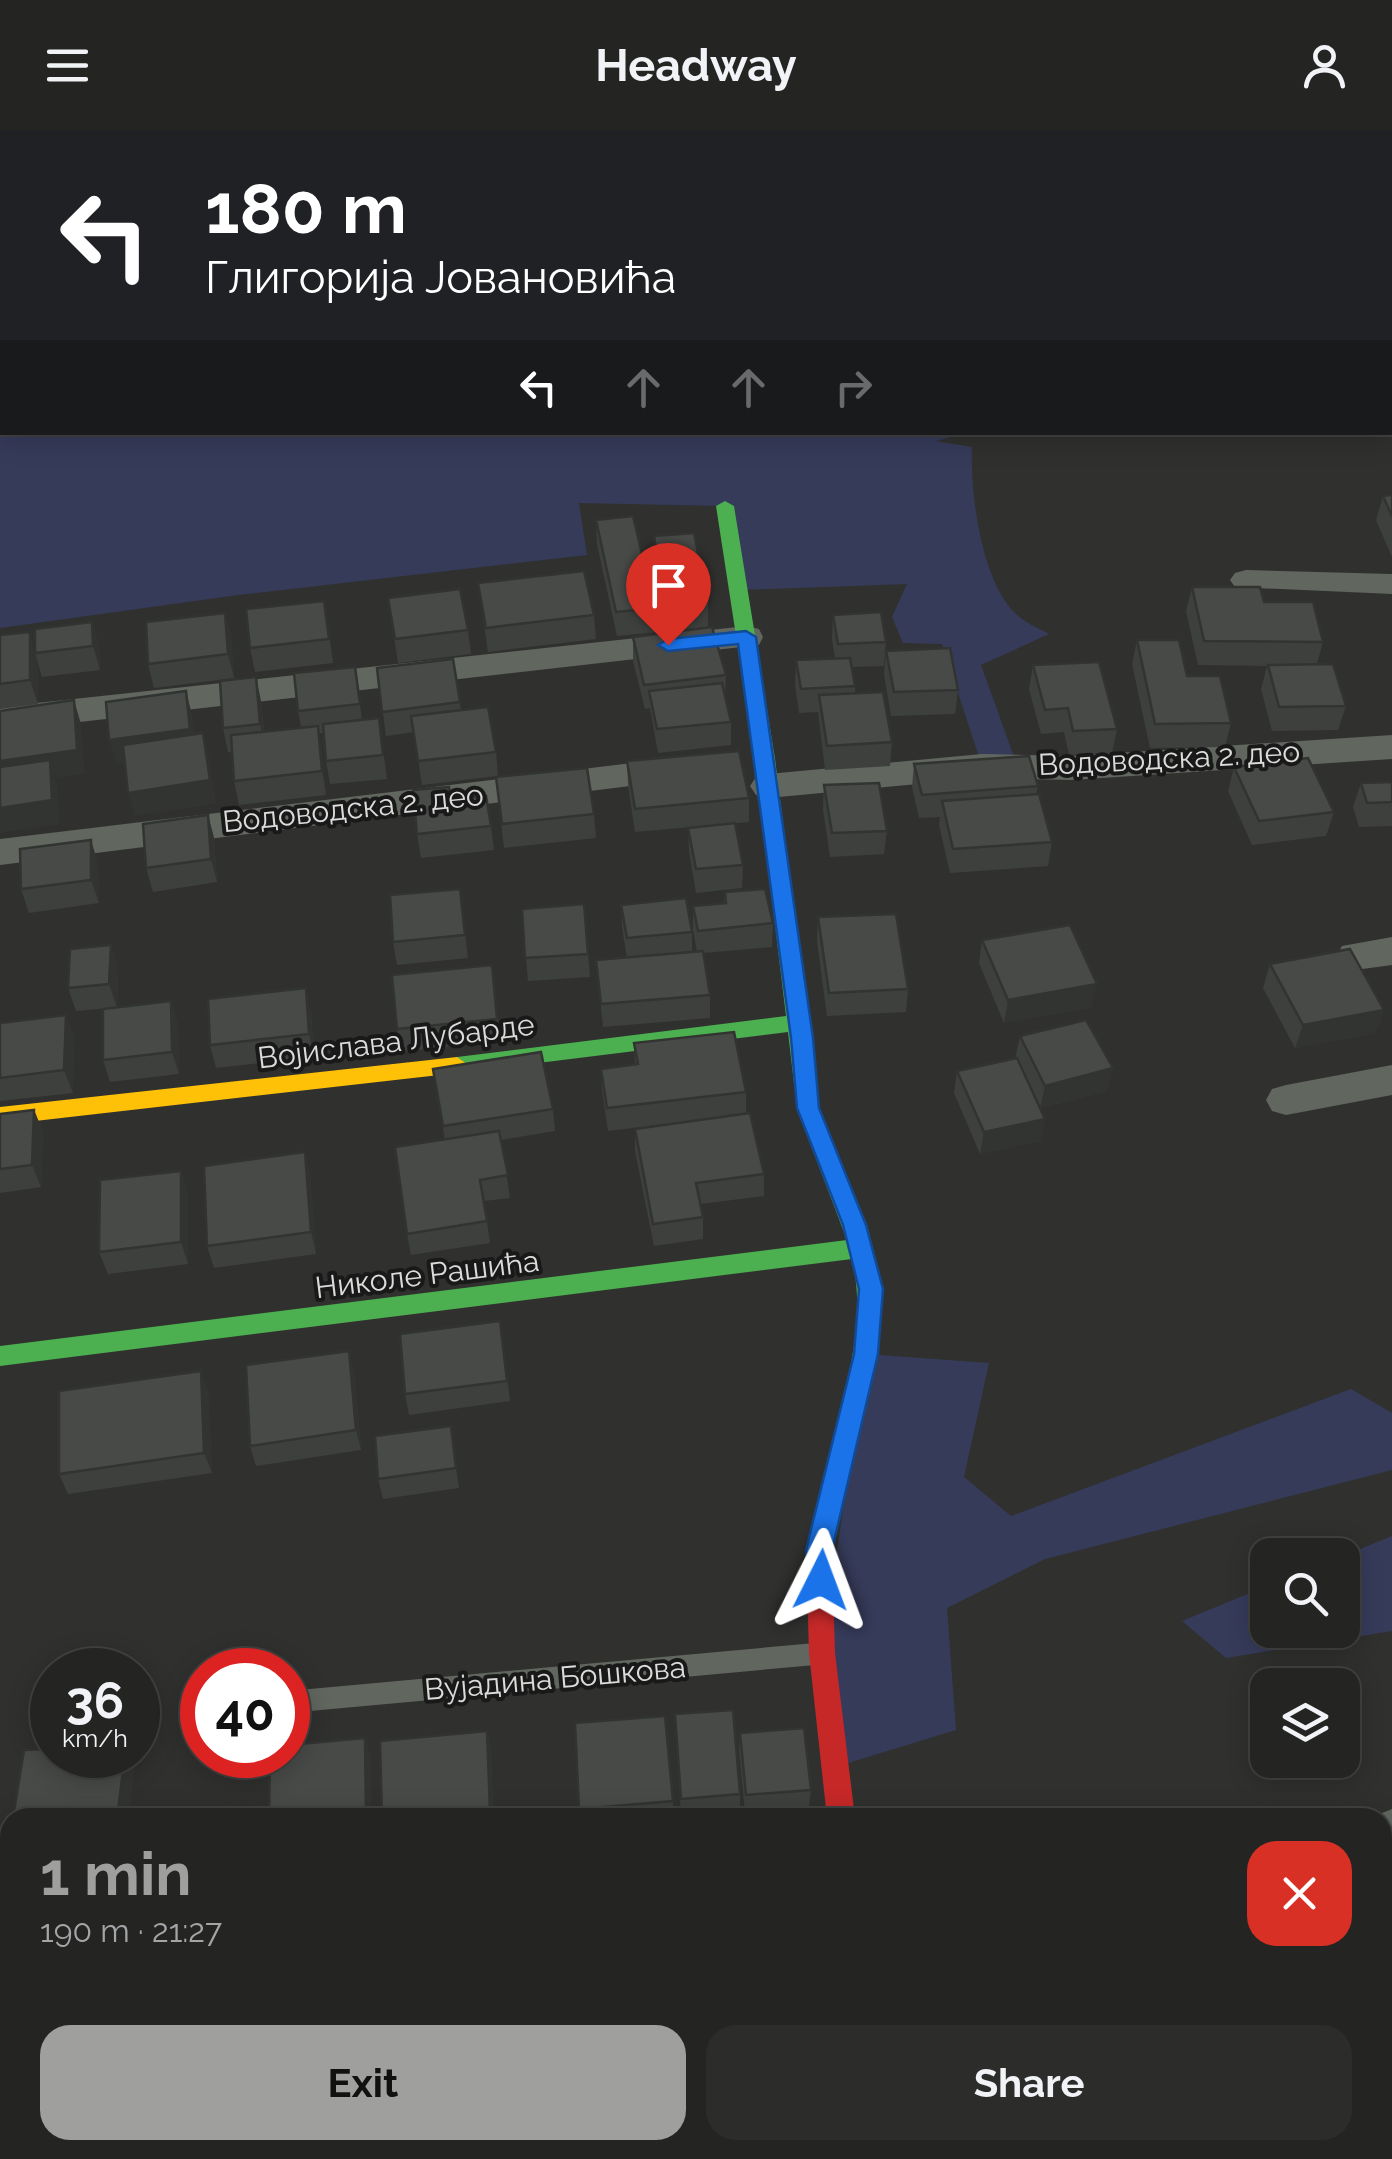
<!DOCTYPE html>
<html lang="en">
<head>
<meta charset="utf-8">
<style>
  :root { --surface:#242523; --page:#2c2d2b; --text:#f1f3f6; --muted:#a3a5a6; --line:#414241; --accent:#9fa09e }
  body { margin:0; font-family:Raleway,sans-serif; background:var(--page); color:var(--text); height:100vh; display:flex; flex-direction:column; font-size:38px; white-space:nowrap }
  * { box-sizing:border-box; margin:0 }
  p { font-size:32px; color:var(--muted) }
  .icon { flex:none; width:55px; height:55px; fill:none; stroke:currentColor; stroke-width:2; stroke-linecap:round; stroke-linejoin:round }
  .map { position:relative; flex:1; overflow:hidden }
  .drawer { position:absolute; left:0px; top:1678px; width:1392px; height:352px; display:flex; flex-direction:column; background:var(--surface); border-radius:30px 30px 0 0; box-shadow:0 5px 25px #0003,0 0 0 2px var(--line) }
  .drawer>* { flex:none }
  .banner { position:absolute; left:0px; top:0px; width:1392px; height:305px; box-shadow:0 5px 25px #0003,0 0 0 2px var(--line); background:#202124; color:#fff; overflow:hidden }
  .controls { position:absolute; left:1250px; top:1408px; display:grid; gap:20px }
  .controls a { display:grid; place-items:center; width:110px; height:110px; border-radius:20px; background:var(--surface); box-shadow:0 5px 25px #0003,0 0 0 2px var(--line); font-size:50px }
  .speed { position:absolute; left:30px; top:1518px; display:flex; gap:20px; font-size:50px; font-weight:700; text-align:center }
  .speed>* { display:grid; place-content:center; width:130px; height:130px; border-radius:50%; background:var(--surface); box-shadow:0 5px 25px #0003,0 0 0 2px var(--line); line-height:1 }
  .speed small { font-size:25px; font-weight:400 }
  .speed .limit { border:15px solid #d22; background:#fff; color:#111 }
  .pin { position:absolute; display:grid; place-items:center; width:85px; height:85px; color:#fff; margin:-102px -42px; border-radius:50% 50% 50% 0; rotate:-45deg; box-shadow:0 0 10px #0007 }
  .pin .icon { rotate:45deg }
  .me { position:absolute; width:110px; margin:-55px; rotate:3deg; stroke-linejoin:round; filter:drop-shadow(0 0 8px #0008) }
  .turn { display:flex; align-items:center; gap:35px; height:210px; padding:0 40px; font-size:45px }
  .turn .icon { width:130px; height:130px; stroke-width:2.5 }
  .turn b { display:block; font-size:70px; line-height:85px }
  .lanes { display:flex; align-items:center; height:95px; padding:0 40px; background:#0003; justify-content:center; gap:50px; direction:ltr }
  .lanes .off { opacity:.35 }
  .round { display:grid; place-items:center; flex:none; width:105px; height:105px; border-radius:30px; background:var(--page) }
  .head { display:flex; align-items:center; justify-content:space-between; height:170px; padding:0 40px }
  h1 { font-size:60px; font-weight:700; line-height:75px; color:var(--accent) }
  .button { display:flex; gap:20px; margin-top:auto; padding:20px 40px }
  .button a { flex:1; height:115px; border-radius:30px; background:var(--accent); color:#111; font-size:40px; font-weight:700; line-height:115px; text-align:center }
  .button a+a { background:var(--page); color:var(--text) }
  header { display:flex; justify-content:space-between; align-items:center; height:130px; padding:0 40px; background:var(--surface); font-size:45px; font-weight:700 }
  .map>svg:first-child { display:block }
  .green { fill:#363b5a }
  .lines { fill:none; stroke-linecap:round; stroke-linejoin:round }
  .lane { fill:#61665f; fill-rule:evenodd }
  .street { fill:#61665f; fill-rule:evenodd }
  .fast { fill:#4caf50; fill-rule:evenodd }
  .slow { fill:#ffc107; fill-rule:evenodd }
  .jam { fill:#c62828; fill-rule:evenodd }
  .wall { fill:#3e403e }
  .shaded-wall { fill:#323432 }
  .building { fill:#484a48; stroke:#323432; stroke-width:2.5 }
  .route { fill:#1a73e8; stroke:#114b97; stroke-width:2.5 }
  .labels { text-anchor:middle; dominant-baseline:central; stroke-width:8; stroke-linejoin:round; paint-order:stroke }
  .street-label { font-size:30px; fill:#dbdcda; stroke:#181918 }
</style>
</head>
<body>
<header><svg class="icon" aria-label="menu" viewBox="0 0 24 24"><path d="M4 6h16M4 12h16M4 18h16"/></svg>Headway<svg class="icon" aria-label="person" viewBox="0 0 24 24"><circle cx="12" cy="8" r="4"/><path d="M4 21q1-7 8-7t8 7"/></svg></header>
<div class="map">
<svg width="1392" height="2029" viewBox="0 0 1392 2029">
  <rect width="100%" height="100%" fill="#30312f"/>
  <g class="green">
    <path d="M0 297 2 302 964 303 936 311 972 317C970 362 981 450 1015 483 1023 492 1038 498 1049 504L981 535 1017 635 982 636 942 514 903 513 892 487 907 454 738 460 725 376 579 373 587 425 238 465 0 498Z"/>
    <path d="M866 1224 989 1233 964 1347 1011 1386 1351 1259 1392 1283V1340L1045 1429 947 1478 956 1600 835 1637 822 1523Z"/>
    <path d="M1392 1406V1501L1226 1528 1182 1491 1267 1456 1268 1500H1342L1343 1426Z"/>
    <path d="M10 1876V2020H42L40 2029H0V1877Z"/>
  </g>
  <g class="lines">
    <path class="lane" d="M815 1513 823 1516 827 1524 823 1532 815 1535 288 1583V1561Z"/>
    <g class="street">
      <rect x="585" y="0" width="26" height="2"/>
      <rect x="0" y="132" width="2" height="16"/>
      <rect x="1390" y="249" width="2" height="18"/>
      <path d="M1246 440 1392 444V464L1235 457 1230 450 1235 443Z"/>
      <path d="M747 496 759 499 763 507 759 515 0 601V577Z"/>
      <path d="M1392 605V629L1071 650 982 648 768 668 756 665 750 656 756 647 768 644 982 624 1071 626Z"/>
      <path d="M682 627 694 630 699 639 694 648 0 735V709Z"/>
      <path d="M1392 807V835L1355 840 1342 836 1336 826 1342 816Z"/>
      <path d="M1392 935V965L1286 985 1272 981 1266 970 1272 959 1286 955Z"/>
      <path d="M1392 1679V1729L1382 1731V1688H1370Z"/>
      <rect x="0" y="1851" width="10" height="52"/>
      <path d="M849 2020H903L904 2029H850Z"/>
    </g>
    <path class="fast" d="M725 371 734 376 775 629 819 979 867 1095 883 1159 878 1224 859 1299 850 1302 841 1299 838 1291C851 1237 865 1184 852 1129L0 1236V1216L847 1110 797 979 788 902 457 943 446 935 457 927 786 886 755 629 716 376Z"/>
    <path class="slow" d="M457 927 468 935 457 943 0 995V977Z"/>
    <path class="jam" d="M850 1280 859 1283 862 1291 832 1420 835 1523 855 1688H827L809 1523 806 1420 838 1291 841 1283Z"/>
  </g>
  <g class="wall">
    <rect x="626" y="0" width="102" height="2"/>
    <rect x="1390" y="55" width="2" height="100"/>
    <path d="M1390 188H1392V244L1390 245Z"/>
    <path d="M1392 268V302L1390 296V275Z"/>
    <path d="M1392 365V427L1376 390 1383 366Z"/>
    <path d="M596 390 645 437 655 436 654 406 708 473V497L617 506 597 414Z"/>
    <path d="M478 453 594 485 596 509 488 522Z"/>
    <path d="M1192 457 1264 472 1323 512 1317 534 1346 576 1338 600 1272 601 1261 559 1267 536 1198 535 1186 481Z"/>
    <path d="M388 468 468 500 471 524 398 533Z"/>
    <path d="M225 483 231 507 234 548 154 558 148 534Z"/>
    <path d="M833 485 886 512 884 536 852 537 855 556V563L892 612 890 636 825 640 818 582 799 583 795 554 796 530 835 528 832 509Z"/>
    <path d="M92 492 99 516 100 540 42 547 37 530 38 574 0 579V505L35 518Z"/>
    <path d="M328 495 333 533 255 542 250 518Z"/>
    <path d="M633 507 726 545 725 567 731 592V615L658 623 650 578 645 579 633 531Z"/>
    <path d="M1137 510 1187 546 1231 593 1225 617 1150 618 1132 534Z"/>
    <path d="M886 521 958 560 955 584 891 586 884 545Z"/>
    <path d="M453 529 461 580 496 622 498 646 422 655 414 602 386 606 377 538Z"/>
    <path d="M1033 535 1117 599 1112 623 1069 625 1064 602 1041 604 1029 559Z"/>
    <path d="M355 537 362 590 379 588 387 649 330 654 326 631 324 603H319L326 665 239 675 234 651 232 622H228L223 598 261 571 264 602 301 598 298 581Z"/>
    <path d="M627 631 749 668V692L635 702 628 655Z"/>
    <path d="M914 634 1038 656 1036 665 1052 712 1048 736 950 743 939 695 940 687 919 688 912 657Z"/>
    <path d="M1234 637 1334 682 1326 706 1252 715 1228 661Z"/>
    <path d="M496 647 594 684 596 708 504 718Z"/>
    <path d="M1392 652V696L1359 697 1353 677 1361 653Z"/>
    <path d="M824 655 887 701 884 724 830 727 823 679Z"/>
    <path d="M450 669 491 696 494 720 421 728 417 704Z"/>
    <path d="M208 685 214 708 217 752 153 762 146 738Z"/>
    <path d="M688 698 743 735 742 758 696 763 689 721Z"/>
    <path d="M98 733 99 773 29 783 21 759Z"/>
    <path d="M460 759 468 828 397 835 393 812Z"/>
    <path d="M725 762 773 793 772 817 703 823 710 865V888L603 897 596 830 627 828 622 798 621 775 692 802V822H697L693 800V776L724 774Z"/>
    <path d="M584 774 590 847 528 851 522 779Z"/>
    <path d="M818 787 908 859 906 882 827 886 817 811Z"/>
    <path d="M982 810 1092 877 1004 893 979 833Z"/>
    <path d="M111 815 118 838 117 877 171 871 178 894 179 944 110 952 103 930 110 878 76 881 68 858Z"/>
    <path d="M1270 834 1384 880 1375 903 1295 918 1263 858Z"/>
    <path d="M492 835 500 911 401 922 397 899Z"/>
    <path d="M311 881 314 927 216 938 210 915Z"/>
    <path d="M66 885 74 908 73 963 0 971V893Z"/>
    <path d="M1020 906 1107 961 1040 978 1045 989 1040 1011 980 1024 954 963 957 941 1015 929Z"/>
    <path d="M634 913 746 962V984L764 1044V1066L700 1074 703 1087V1109L654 1116 635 1021V999L707 989 608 1001 602 961 601 939 635 934Z"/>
    <path d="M433 939 553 979 555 1001 501 1010 510 1068 484 1071 490 1113 411 1125 407 1104 445 1010Z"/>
    <path d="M34 980 43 1002 41 1057 0 1063V984Z"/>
    <path d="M305 1022 310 1045 316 1124 214 1138 207 1116Z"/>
    <path d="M188 1063V1134L108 1144 99 1122Z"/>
    <path d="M500 1191 510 1271 409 1285 405 1264Z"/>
    <path d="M354 1242 361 1320 256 1336 250 1316Z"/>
    <path d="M208 1262 212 1343 68 1364 59 1344Z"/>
    <path d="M451 1296 459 1358 383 1369 378 1349Z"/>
    <path d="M675 1584 740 1664V1681L681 1685Z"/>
    <path d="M487 1601 491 1618 493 1688H382Z"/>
    <path d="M740 1603 811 1660 809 1677 745 1682 739 1620Z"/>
    <path d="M673 1671V1688H580L579 1679Z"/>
    <rect x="0" y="1733" width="10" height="106"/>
    <path d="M1392 1918V1994L1389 1995 1382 1981V1921Z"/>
    <path d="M1264 2020H1351L1345 2026 1335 2029H1268Z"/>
  </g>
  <g class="shaded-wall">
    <path d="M225 483 231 507 234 548 228 524Z"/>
    <path d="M92 492 99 516 100 540 93 516Z"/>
    <path d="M30 502 37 530 38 574 30 550Z"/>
    <path d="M256 547 261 571 265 618 260 594Z"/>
    <path d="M186 561 192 585 196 623 116 634 109 610Z"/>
    <path d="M74 570 81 594 85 644 55 648 57 654 60 694 0 703V631Z"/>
    <path d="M318 596 322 620 326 665 322 641Z"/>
    <path d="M203 603 209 627 216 674 135 686 128 663Z"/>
    <path d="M208 685 214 708 217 752 211 729Z"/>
    <path d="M91 710 98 733 99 773 91 750Z"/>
    <path d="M111 815 118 838 117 878 109 854Z"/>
    <path d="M1097 854 1092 877 1004 893 1008 870Z"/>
    <path d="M306 858 311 881 314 927 309 904Z"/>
    <path d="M171 871 178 894 179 944 172 922Z"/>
    <path d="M1384 880 1375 903 1295 918 1303 895Z"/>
    <path d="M66 885 74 908 73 963 64 940Z"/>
    <path d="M1113 938 1107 961 1040 978 1045 956Z"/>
    <path d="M34 980 43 1002 41 1057 32 1035Z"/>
    <path d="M1045 989 1040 1011 980 1024 984 1002Z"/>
    <path d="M305 1022 310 1045 316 1124 311 1102Z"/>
    <path d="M181 1041 188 1063V1134L181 1112Z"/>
    <path d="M349 1221 354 1242 361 1320 356 1300Z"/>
    <path d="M201 1241 208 1262 212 1343 204 1323Z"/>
    <path d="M451 1296 455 1316 459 1358 456 1338Z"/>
    <path d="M487 1601 491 1618 493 1688H492L490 1681Z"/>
    <path d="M365 1608 371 1626V1688H366Z"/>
    <path d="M125 1625H131L135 1633 129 1688H117Z"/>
    <path d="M1392 1886V1896L1382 1898V1888Z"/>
    <path d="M215 2020H225L224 2029H214Z"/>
    <path d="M1337 2020H1351L1345 2026 1335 2029H1304Z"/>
  </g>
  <g class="building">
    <path d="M20 0H122L121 2H19Z"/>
    <path d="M231 0H295L294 2H230Z"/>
    <path d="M317 0H393L392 2H316Z"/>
    <path d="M429 0H479V2H428Z"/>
    <path d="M490 0H556L555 2H490Z"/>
    <path d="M671 0H722V2Z"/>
    <path d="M763 0H826L825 2H762Z"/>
    <rect x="1075" y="0" width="76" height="2"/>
    <rect x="1390" y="55" width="2" height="62"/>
    <rect x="1390" y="188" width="2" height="33"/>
    <path d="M1392 365V386L1383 366Z"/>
    <path d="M633 386 645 437 659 436 654 406 694 403 708 473 616 482 596 390Z"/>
    <path d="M584 441 594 485 486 498 478 453Z"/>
    <path d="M1192 457H1260L1264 472H1313L1323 512 1204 511Z"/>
    <path d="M460 459 468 500 395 509 388 468Z"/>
    <path d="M324 471 329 509 250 518 246 479Z"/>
    <path d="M881 482 886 512 838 514 833 485Z"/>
    <path d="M225 483 228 524 148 534 146 492Z"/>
    <path d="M92 492 93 516 35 523V499Z"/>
    <path d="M712 497 726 545 644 555 633 507Z"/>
    <path d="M30 502V550L0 554V505Z"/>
    <path d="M1137 510H1179L1187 546H1220L1231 593 1155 594Z"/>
    <path d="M950 518 958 560 894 562 886 521Z"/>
    <path d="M850 528 855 556 801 559 796 530Z"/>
    <path d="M453 529 460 572 382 582 377 538Z"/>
    <path d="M1099 532 1117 599 1073 601 1068 578 1045 580 1033 535Z"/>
    <path d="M1333 534 1346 576 1279 577 1268 535Z"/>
    <path d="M355 537 360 574 298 581 294 543Z"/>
    <path d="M256 547 260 594 223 598 220 551Z"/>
    <path d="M722 553 731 592 657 599 649 561Z"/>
    <path d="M186 561 190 599 109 610 106 572Z"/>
    <path d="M883 562 892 612 827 616 819 565Z"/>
    <path d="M74 570 77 620 0 631V581Z"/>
    <path d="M488 577 496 622 418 631 411 586Z"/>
    <path d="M379 588 383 625 326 631 323 594Z"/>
    <path d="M318 596 322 641 234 651 231 605Z"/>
    <path d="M203 603 210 650 128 663 123 615Z"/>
    <path d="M739 621 749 668 635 679 627 631Z"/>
    <path d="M1029 626 1038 656 922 665 914 634Z"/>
    <path d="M1308 628 1334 682 1259 691 1234 637Z"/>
    <path d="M50 630 52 670 0 678V637Z"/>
    <path d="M587 638 594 684 502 694 496 647Z"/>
    <path d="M1392 652V672L1367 673 1361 653Z"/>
    <path d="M879 653 887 701 832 703 824 655Z"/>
    <path d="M449 657 450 669 486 666 491 696 417 704 413 660Z"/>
    <path d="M1039 664 1052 712 953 719 942 671Z"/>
    <path d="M208 685 211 729 146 738 143 694Z"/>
    <path d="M735 693 743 735 696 739 688 698Z"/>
    <path d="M91 710V750L21 759 20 719Z"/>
    <path d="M460 759 465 805 393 812 390 765Z"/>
    <path d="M765 759 773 793 698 801 693 776 726 773 725 762Z"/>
    <path d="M686 768 692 802 627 808 621 775Z"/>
    <path d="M584 774 588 824 525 828 522 779Z"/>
    <path d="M896 784 908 859 829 863 818 787Z"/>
    <path d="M1070 795 1097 854 1008 870 982 810Z"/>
    <path d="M111 815 109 854 68 858 70 819Z"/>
    <path d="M1350 819 1384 880 1303 895 1270 834Z"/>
    <path d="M703 821 710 865 601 874 596 830Z"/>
    <path d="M492 835 497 889 397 899 392 845Z"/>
    <path d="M306 858 309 904 210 915 208 869Z"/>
    <path d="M171 871 172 922 103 930V879Z"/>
    <path d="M66 885 64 940 0 948V893Z"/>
    <path d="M1086 890 1113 938 1045 956 1020 906Z"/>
    <path d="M734 902 746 962 607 978 601 939 638 934 634 913Z"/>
    <path d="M541 922 553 979 443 996 433 939Z"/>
    <path d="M1017 928 1045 989 984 1002 957 941Z"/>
    <path d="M34 980 32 1035 0 1039V984Z"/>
    <path d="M750 983 764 1044 696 1053 703 1087 653 1094 635 999Z"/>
    <path d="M499 1001 508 1045 480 1050 487 1091 407 1104 395 1017Z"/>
    <path d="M305 1022 311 1102 207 1116 204 1036Z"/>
    <path d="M181 1041V1112L99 1122 100 1050Z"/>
    <path d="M500 1191 507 1251 405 1264 400 1204Z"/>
    <path d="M349 1221 356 1300 250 1316 246 1235Z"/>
    <path d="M201 1241 204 1323 59 1344V1261Z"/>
    <path d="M451 1296 456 1338 378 1349 375 1306Z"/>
    <path d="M733 1580 740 1664 681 1669 675 1584Z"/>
    <path d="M665 1586 673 1671 579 1679 575 1593Z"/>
    <path d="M804 1598 811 1660 746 1665 740 1603Z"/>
    <path d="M487 1601 490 1681 417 1688H382L380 1611Z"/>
    <path d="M365 1608 366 1688H269L270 1625H288V1615Z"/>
    <path d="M52 1619V1625H125L117 1688H13L24 1620Z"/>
    <rect x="0" y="1733" width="10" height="91"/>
    <path d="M1382 1792 1389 1809 1392 1808V1886L1382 1888Z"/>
    <path d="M1392 1918V1961L1382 1940V1921Z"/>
    <path d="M73 2020H215L214 2029H72Z"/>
    <rect x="362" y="2020" width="174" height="9"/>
    <path d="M1042 2020H1133L1137 2029H1014Z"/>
    <path d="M1279 2020H1337L1304 2029H1282Z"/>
  </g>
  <path class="route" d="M746 501 756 507 813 908 819 978 866 1095 883 1159 878 1224 832 1420 834 1450 830 1459 821 1462 812 1459 806 1420 854 1224 859 1159 843 1095 797 978 791 908 738 514 668 521 658 515 668 509Z"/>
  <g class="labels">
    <g class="street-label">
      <text transform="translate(1169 628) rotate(-3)">Водоводска 2. део</text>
      <text transform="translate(353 678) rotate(-6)">Водоводска 2. део</text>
      <text transform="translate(396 911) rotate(-7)">Војислава Лубарде</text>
      <text transform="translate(427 1144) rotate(-7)">Николе Рашића</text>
      <text transform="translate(555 1548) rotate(-5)">Вујадина Бошкова</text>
    </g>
  </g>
</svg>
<div class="controls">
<a><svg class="icon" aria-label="search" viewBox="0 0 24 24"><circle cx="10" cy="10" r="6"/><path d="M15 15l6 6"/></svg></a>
<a><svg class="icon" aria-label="layers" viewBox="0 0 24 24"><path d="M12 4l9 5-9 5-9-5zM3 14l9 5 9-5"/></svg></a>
</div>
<div class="speed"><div>36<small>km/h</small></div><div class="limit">40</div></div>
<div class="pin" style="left:668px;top:515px;background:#d93025"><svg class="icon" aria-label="arrive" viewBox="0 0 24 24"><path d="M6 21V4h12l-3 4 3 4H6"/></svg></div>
<svg class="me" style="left:821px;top:1450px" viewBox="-20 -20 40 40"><path d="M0-17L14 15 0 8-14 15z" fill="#1a73e8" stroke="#fff" stroke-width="4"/></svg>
<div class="banner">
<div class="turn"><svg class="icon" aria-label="left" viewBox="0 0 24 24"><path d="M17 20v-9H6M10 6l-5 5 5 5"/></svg><div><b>180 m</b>Глигорија Јовановића</div></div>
<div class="lanes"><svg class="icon" aria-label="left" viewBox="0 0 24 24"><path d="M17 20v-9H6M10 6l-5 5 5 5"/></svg><svg class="icon off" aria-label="ahead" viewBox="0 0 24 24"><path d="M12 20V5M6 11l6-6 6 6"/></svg><svg class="icon off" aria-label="ahead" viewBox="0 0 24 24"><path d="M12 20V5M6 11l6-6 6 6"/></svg><svg class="icon off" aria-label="right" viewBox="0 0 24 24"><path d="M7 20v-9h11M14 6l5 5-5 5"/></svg></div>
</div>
<section class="drawer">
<div class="head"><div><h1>1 min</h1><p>190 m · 21:27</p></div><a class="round" style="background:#d93025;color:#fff"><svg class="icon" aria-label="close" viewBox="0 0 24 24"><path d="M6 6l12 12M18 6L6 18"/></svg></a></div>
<div class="button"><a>Exit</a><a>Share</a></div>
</section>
</div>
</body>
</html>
